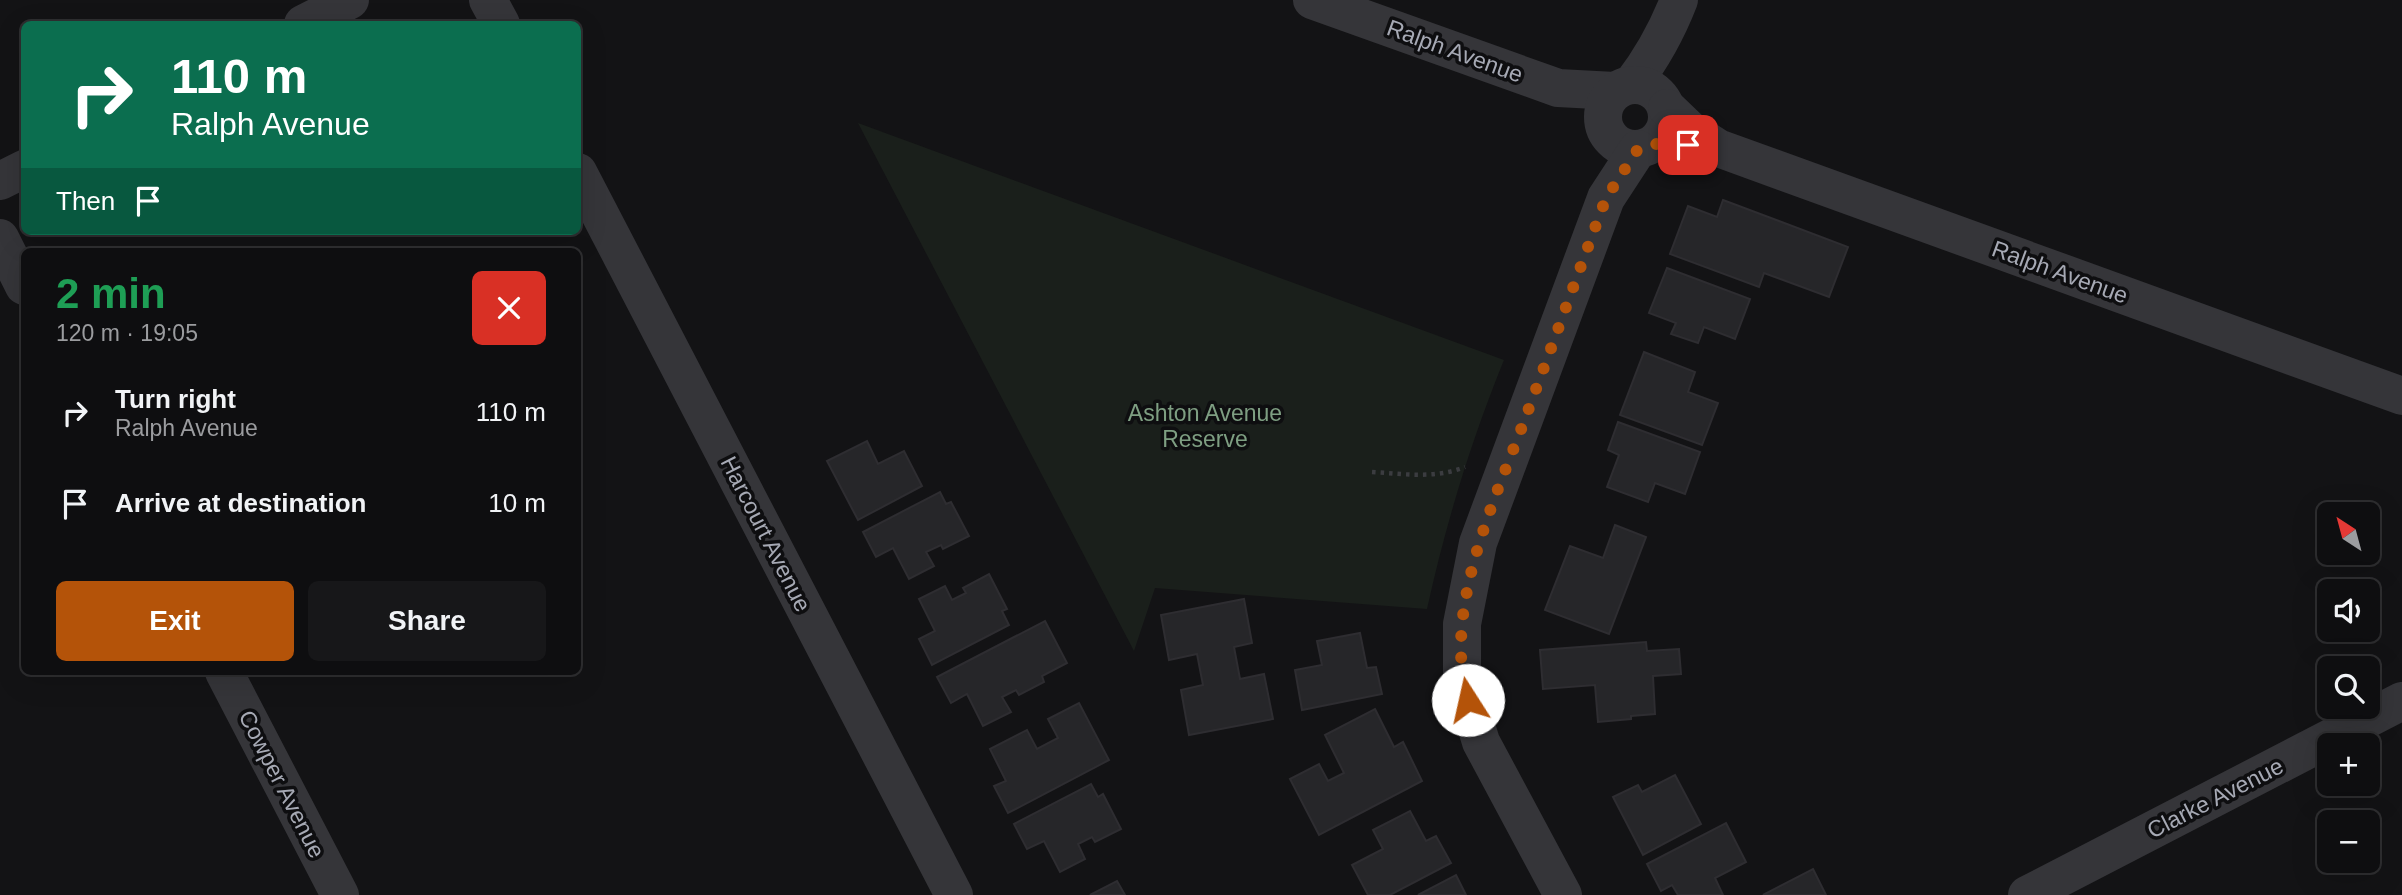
<!DOCTYPE html>
<html lang="en">
<head>
<meta charset="utf-8">
<style>
  :root { --surface:#0e0e10; --page:#171719; --text:#f1f3f6; --muted:#9b9c9f; --line:#2e2e30; --accent:#b45309 }
  body { margin:0; font-family:Helvetica,sans-serif; background:var(--page); color:var(--text); height:100vh; display:flex; flex-direction:column; font-size:26px; white-space:nowrap }
  * { box-sizing:border-box; margin:0 }
  p { font-size:23px; color:var(--muted) }
  .icon { flex:none; width:38px; height:38px; fill:none; stroke:currentColor; stroke-width:2; stroke-linecap:round; stroke-linejoin:round }
  .map { position:relative; flex:1; overflow:hidden }
  .sheet { position:absolute; left:21px; top:248px; width:560px; height:427px; display:flex; flex-direction:column; background:var(--surface); border-radius:10px; box-shadow:0 7px 28px #0002,0 0 0 2px var(--line) }
  .sheet>* { flex:none }
  .banner { position:absolute; left:21px; top:21px; width:560px; height:214px; border-radius:10px; box-shadow:0 7px 28px #0002,0 0 0 2px var(--line); background:#0b6e4f; color:#fff; overflow:hidden }
  .needle { width:46px; rotate:324deg }
  .buttons { position:absolute; left:2317px; top:502px; display:grid; gap:14px }
  .buttons a { display:grid; place-items:center; width:63px; height:63px; border-radius:10px; background:var(--surface); box-shadow:0 7px 28px #0002,0 0 0 2px var(--line); font-size:35px }
  .pin { position:absolute; display:grid; place-items:center; width:60px; height:60px; color:#fff; margin:-30px; border-radius:14px; box-shadow:0 4px 10px #0006 }
  .me { position:absolute; width:77px; margin:-38px; rotate:350deg; stroke-linejoin:round; filter:drop-shadow(0 0 5px #0008) }
  .turn { display:flex; align-items:center; gap:24px; height:147px; padding:0 35px; font-size:32px }
  .turn .icon { width:91px; height:91px; stroke-width:2.5 }
  .turn b { display:block; font-size:49px; line-height:60px }
  .then { display:flex; align-items:center; height:66px; padding:0 35px; background:#0003; gap:14px; font-size:26px }
  .round { display:grid; place-items:center; flex:none; width:74px; height:74px; border-radius:10px; background:var(--page) }
  .overview { display:flex; align-items:center; justify-content:space-between; height:119px; padding:0 35px }
  h1 { font-size:42px; font-weight:800; line-height:52px; color:#1e9e55 }
  .primary-button { display:flex; gap:14px; margin-top:auto; padding:14px 35px }
  .primary-button a { flex:1; height:80px; border-radius:10px; background:var(--accent); color:#fff; font-size:28px; font-weight:800; line-height:80px; text-align:center }
  .primary-button a+a { background:var(--page); color:var(--text) }
  ul { padding:0; list-style:none }
  li { display:flex; align-items:center; gap:21px; height:91px; padding:0 35px }
  li div { flex:1 }
  li b { display:block; font-size:26px }
  li em { font-style:normal }
  .map>svg:first-child { display:block }
  .green { fill:#1a1f1b }
  .building { fill:#262629; stroke:#2e2d31; stroke-width:2 }
  .lines { fill:none; stroke-linecap:round; stroke-linejoin:round }
  .path { stroke:#3b3c40; stroke-width:4.5; stroke-dasharray:3.5 5; stroke-linecap:butt }
  .minor { stroke:#353539; stroke-width:38 }
  .route { stroke:#b45309; stroke-width:12; stroke-dasharray:0 21.6 }
  .labels { text-anchor:middle; dominant-baseline:central; stroke-width:7; stroke-linejoin:round; paint-order:stroke }
  .street-label { font-size:23px; fill:#a6a9b4; stroke:#0e0e10 }
  .park-label { font-size:23px; fill:#7e9e82; stroke:#0e0e10 }
</style>
</head>
<body>
<div class="map">
<svg width="2402" height="895" viewBox="0 0 2402 895">
  <rect width="100%" height="100%" fill="#131315"/>
  <path class="green" d="M858 123 1504 360C1471 441 1446 523 1427 609L1155 588 1134 651Z"/>
  <g class="building">
    <path d="M1723 200 1848 247 1829 297 1764 273 1759 287 1670 254 1688 206 1717 217Z"/>
    <path d="M1667 268 1750 299 1735 339 1704 327 1698 343 1671 334 1676 323 1649 313Z"/>
    <path d="M1644 352 1695 372 1688 392 1718 403 1702 445 1620 415Z"/>
    <path d="M1618 422 1700 452 1685 494 1655 483 1648 502 1607 487 1619 455 1608 450Z"/>
    <path d="M867 441 878 464 904 451 922 486 858 520 827 461Z"/>
    <path d="M940 492 946 504 951 502 969 536 943 549 941 545 926 552 934 566 909 579 893 548 876 557 863 532Z"/>
    <path d="M1615 525 1646 537 1609 634 1545 610 1570 546 1603 558Z"/>
    <path d="M989 574 1007 609 1002 611 1009 625 932 665 919 639 935 631 919 599 945 586 952 600 966 593 963 588Z"/>
    <path d="M1244 599 1252 643 1234 647 1240 679 1264 674 1273 719 1189 735 1181 690 1203 685 1197 654 1169 660 1161 615Z"/>
    <path d="M1045 621 1067 663 1042 676 1044 682 1019 695 1016 690 1002 697 1011 712 983 726 967 694 951 703 937 677Z"/>
    <path d="M1360 633 1367 668 1376 667 1382 694 1302 710 1295 670 1322 665 1317 641Z"/>
    <path d="M1646 642 1647 651 1679 649 1681 674 1653 676 1655 714 1631 716V719L1598 722 1595 685 1543 689 1540 650Z"/>
    <path d="M1079 703 1109 760 1008 813 994 786 1006 781 990 749 1027 730 1037 749 1058 738 1048 719Z"/>
    <path d="M1375 709 1394 747 1403 742 1422 781 1319 835 1290 779 1319 764 1328 781 1344 773 1325 735Z"/>
    <path d="M1675 775 1701 824 1643 855 1613 797 1638 785 1642 792Z"/>
    <path d="M1091 784 1098 797 1103 794 1121 829 1095 842 1092 837 1078 844 1085 859 1060 872 1044 841 1027 849 1014 824Z"/>
    <path d="M1410 811 1426 841 1436 836 1451 863 1390 895H1368L1352 865 1383 849 1373 830Z"/>
    <path d="M1726 823 1746 862 1715 878 1723 895H1678L1672 885 1661 891 1647 864Z"/>
    <path d="M1813 869 1826 895H1763Z"/>
    <path d="M1456 875 1466 895H1418Z"/>
    <path d="M1117 881 1125 895H1090Z"/>
  </g>
  <g class="lines">
    <path class="path" d="M1372 472C1405 474 1434 479 1465 467"/>
    <g class="minor">
      <path d="M488 0 501 24"/>
      <path d="M1312 0 1558 88 1615 91"/>
      <path d="M303 24 350 0"/>
      <path d="M1632 84C1652 58 1667 31 1679 0"/>
      <circle cx="1635" cy="117" r="32"/>
      <path d="M1667 108 1690 130 1718 148 2402 396"/>
      <path d="M578 172 954 895"/>
      <path d="M0 181 24 169"/>
      <path d="M0 238 24 286"/>
      <path d="M224 672 340 895"/>
      <path d="M1563 895 1481 742 1462 679V624L1478 543 1606 198 1638 149"/>
      <path d="M2027 895 2402 701"/>
    </g>
  </g>
  <g class="lines">
    <path class="route" d="M1468 700C1441 608 1498 494 1529 408 1555 338 1580 268 1606 198L1638 149 1652 144 1688 145"/>
  </g>
  <g class="labels">
    <g class="street-label">
      <text transform="translate(1455 51) rotate(20)">Ralph Avenue</text>
      <text transform="translate(2060 272) rotate(20)">Ralph Avenue</text>
      <text transform="translate(766 534) rotate(63)">Harcourt Avenue</text>
      <text transform="translate(282 784) rotate(63)">Cowper Avenue</text>
      <text transform="translate(2215 798) rotate(-27)">Clarke Avenue</text>
    </g>
    <g class="park-label">
      <text x="1205" y="413">Ashton Avenue<tspan x="1205" dy="26">Reserve</tspan></text>
    </g>
  </g>
</svg>
<div class="buttons">
<a><svg class="needle" viewBox="-14 -14 28 28"><path d="M0-13l5 13h-10z" fill="#e53935"/><path d="M0 13l5-13h-10z" fill="#9b9c9f"/></svg></a>
<a><svg class="icon" aria-label="sound" viewBox="0 0 24 24"><path d="M4 9h4l5-4v14l-5-4H4zM17 9q2 3 0 6"/></svg></a>
<a><svg class="icon" aria-label="search" viewBox="0 0 24 24"><circle cx="10" cy="10" r="6"/><path d="M15 15l6 6"/></svg></a>
<a>+</a>
<a>−</a>
</div>
<div class="pin" style="left:1688px;top:145px;background:#d93025"><svg class="icon" aria-label="arrive" viewBox="0 0 24 24"><path d="M6 21V4h12l-3 4 3 4H6"/></svg></div>
<svg class="me" style="left:1468px;top:700px" viewBox="-20 -20 40 40"><circle r="19" fill="#fff"/><path d="M0-13L10 11 0 6-10 11z" fill="#b45309"/></svg>
<div class="banner">
<div class="turn"><svg class="icon" aria-label="right" viewBox="0 0 24 24"><path d="M7 20v-9h11M14 6l5 5-5 5"/></svg><div><b>110 m</b>Ralph Avenue</div></div>
<div class="then">Then<svg class="icon" aria-label="arrive" viewBox="0 0 24 24"><path d="M6 21V4h12l-3 4 3 4H6"/></svg></div>
</div>
<section class="sheet">
<div class="overview"><div><h1>2 min</h1><p>120 m · 19:05</p></div><a class="round" style="background:#d93025;color:#fff"><svg class="icon" aria-label="close" viewBox="0 0 24 24"><path d="M6 6l12 12M18 6L6 18"/></svg></a></div>
<ul>
<li><svg class="icon" aria-label="right" viewBox="0 0 24 24"><path d="M7 20v-9h11M14 6l5 5-5 5"/></svg><div><b>Turn right</b><p>Ralph Avenue</p></div><em>110 m</em></li>
<li><svg class="icon" aria-label="arrive" viewBox="0 0 24 24"><path d="M6 21V4h12l-3 4 3 4H6"/></svg><div><b>Arrive at destination</b></div><em>10 m</em></li>
</ul>
<div class="primary-button"><a>Exit</a><a>Share</a></div>
</section>
</div>
</body>
</html>
